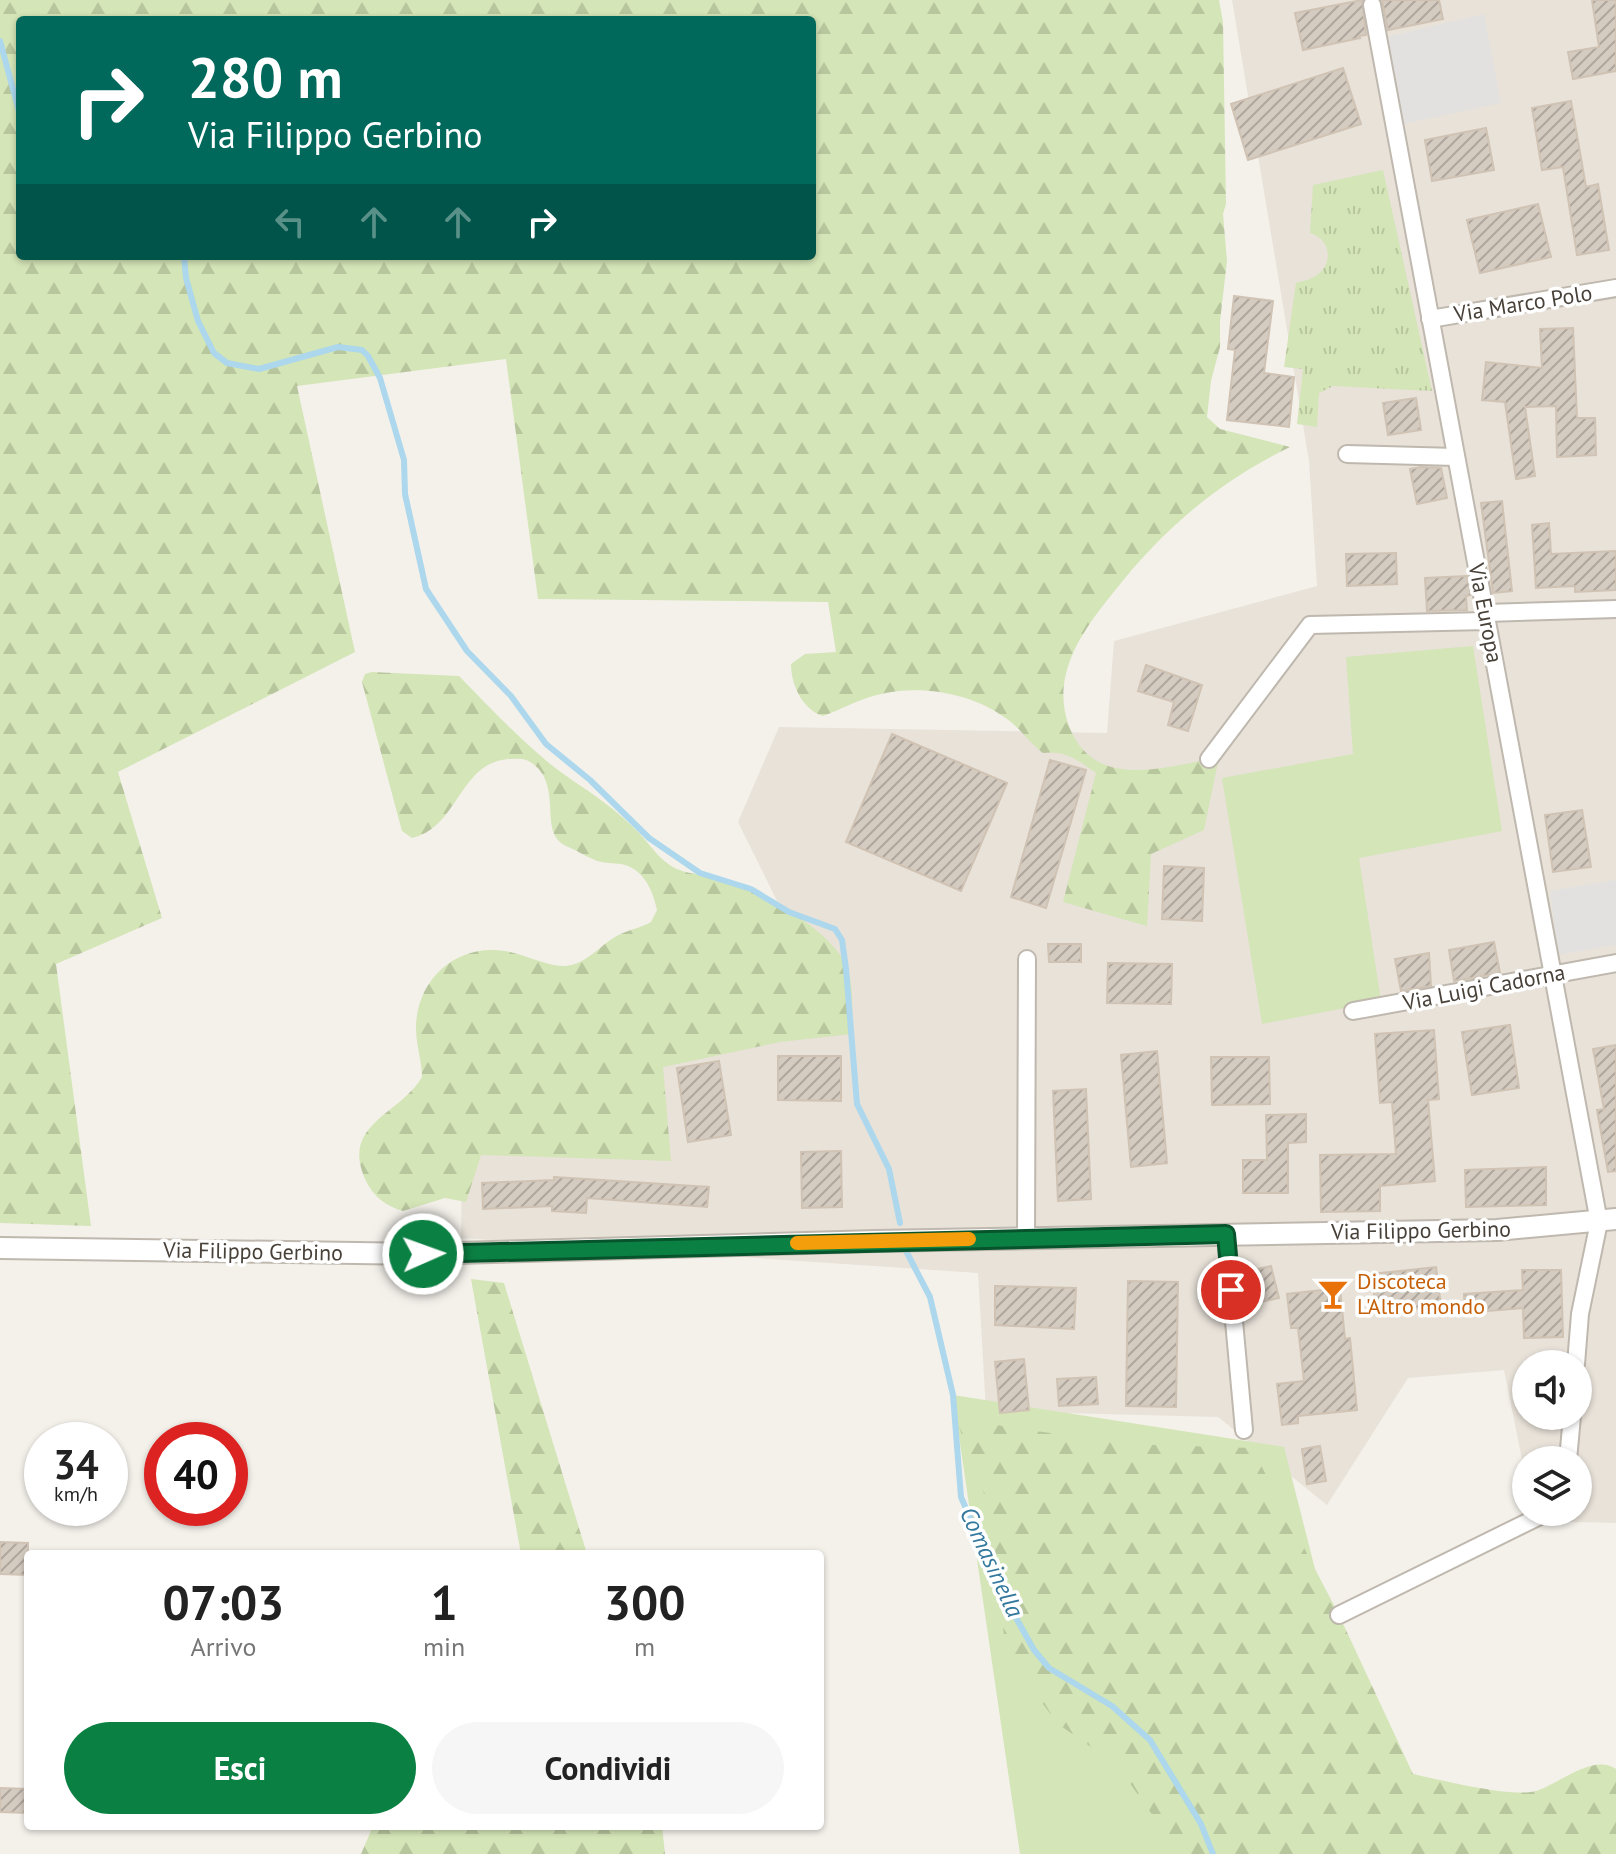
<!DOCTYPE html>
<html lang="it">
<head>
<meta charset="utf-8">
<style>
  :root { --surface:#fff; --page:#f6f6f6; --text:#222; --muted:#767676; --accent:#0b8043 }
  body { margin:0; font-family:"PT Sans",sans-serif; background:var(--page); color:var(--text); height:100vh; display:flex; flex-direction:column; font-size:30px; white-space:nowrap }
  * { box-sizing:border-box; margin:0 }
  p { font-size:26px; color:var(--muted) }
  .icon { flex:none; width:44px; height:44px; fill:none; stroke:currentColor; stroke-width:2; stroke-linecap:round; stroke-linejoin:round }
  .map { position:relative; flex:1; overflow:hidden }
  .drawer { position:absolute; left:24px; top:1550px; width:800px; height:280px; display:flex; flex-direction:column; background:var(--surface); border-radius:8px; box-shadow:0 2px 6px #0004 }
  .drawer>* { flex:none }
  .top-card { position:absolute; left:16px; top:16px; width:800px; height:244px; border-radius:8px; box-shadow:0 2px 6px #0004; background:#00695c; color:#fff; overflow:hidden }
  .tools { position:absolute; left:1512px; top:1350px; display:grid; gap:16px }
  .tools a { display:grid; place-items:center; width:80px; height:80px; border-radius:50%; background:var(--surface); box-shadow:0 2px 6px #0004; font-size:40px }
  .speed { position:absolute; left:24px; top:1422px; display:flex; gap:16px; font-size:40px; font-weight:700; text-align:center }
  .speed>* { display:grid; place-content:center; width:104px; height:104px; border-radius:50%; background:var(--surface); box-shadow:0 2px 6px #0004; line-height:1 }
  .speed small { font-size:20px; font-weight:400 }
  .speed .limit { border:12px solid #d22; background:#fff; color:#111 }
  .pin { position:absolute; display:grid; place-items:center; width:68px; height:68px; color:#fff; margin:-34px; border:4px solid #fff; border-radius:50%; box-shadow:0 2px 8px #0007 }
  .me { position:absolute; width:88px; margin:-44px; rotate:88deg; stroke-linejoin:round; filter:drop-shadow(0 0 6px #0008) }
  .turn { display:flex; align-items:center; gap:28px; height:168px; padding:0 40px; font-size:36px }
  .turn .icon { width:104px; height:104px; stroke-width:2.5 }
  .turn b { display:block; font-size:56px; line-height:68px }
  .lanes { display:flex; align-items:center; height:76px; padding:0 40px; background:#0003; justify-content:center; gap:40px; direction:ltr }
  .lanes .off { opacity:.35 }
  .eta { display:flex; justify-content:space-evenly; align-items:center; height:136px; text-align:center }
  .eta b { font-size:48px; font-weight:800; line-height:56px }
  .button { display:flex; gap:16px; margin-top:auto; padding:16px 40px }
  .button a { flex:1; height:92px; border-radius:48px; background:var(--accent); color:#fff; font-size:32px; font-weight:800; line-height:92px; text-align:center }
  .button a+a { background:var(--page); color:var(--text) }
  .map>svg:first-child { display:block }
  .residential { fill:#e8e2d9; fill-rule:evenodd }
  .green { fill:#d4e5b7 }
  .forest { fill:url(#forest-firs); fill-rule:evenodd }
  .park { fill:url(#park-tufts) }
  .parking { fill:#e3e1df }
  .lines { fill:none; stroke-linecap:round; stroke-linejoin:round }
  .stream { stroke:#acd7ec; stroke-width:6 }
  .building { fill:url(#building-hatch); stroke:#d0c3b4; stroke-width:2 }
  .minor-casing { stroke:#bfb8ae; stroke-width:20 }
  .tertiary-casing { stroke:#bfb8ae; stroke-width:24 }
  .minor { stroke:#fff; stroke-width:16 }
  .tertiary { stroke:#fff; stroke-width:20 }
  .route-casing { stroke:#07532c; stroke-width:20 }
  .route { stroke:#0b8043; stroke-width:14 }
  .slow { stroke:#f59e0b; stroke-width:14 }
  .labels { text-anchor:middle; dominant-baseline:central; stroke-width:7; stroke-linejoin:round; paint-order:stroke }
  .street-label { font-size:22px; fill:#484139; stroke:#fff }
  .food-label { font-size:22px; fill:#c56008; stroke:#fff; text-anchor:start }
  .water-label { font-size:24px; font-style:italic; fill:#34799d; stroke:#fff }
</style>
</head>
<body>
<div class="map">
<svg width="1616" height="1854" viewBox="0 0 1616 1854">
  <defs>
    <pattern id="forest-firs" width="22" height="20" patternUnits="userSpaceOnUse" patternTransform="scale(2)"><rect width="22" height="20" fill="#d4e5b7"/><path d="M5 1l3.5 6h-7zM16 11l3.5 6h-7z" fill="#b8c69e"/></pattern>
    <pattern id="park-tufts" width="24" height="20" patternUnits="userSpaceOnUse" patternTransform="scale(2)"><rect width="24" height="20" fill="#d4e5b7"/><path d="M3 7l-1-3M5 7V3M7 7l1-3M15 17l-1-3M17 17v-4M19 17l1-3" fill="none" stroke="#b8c69e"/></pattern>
    <pattern id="building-hatch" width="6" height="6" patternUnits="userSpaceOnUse" patternTransform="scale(2)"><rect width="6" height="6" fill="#d5ccc1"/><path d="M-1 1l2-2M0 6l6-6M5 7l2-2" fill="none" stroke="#afa79e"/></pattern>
  </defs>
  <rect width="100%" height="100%" fill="#f4f1eb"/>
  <path class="residential" d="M1232 0H1616V1523L1534 1521 1533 1512H1578V1460H1526V1479L1504 1370 1408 1378 1327 1505 1218 1417 986 1411 978 1273 461 1238 462 1144 644 1044 824 996 738 822 779 727 1107 733 1114 641 1317 586 1309 461ZM1526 1364H1578V1416H1526Z"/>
  <g class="green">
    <path d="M1473 646 1502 831 1359 858 1381 1001 1262 1024 1222 778 1353 754 1346 657Z"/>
    <path d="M953 1395 1284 1447 1376 1809 1616 1854H1020Z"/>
  </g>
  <g class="forest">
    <path d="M0 0H1219L1223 22 1226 204 1223 214 1227 261 1220 321V347L1211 381 1207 417 1220 429 1290 447C1218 482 1162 530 1113 593 1083 630 1050 675 1069 726 1094 792 1166 767 1219 757L1204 830 1151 854 1147 926 1063 902 1096 773C1078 760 1065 750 1043 753 1029 743 1021 729 1007 719 969 690 908 682 864 699 850 704 837 711 823 716 803 710 791 685 791 664L805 654 836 652 828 602 538 599 506 359 297 386 355 652 118 772 162 918 56 964 91 1226 0 1223ZM20 20H812V256H20Z"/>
    <path d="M372 672 459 676C486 704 513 732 542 757 562 775 586 788 606 804 617 812 628 822 638 832 648 842 656 855 667 863 683 876 707 874 726 879 760 889 827 929 844 961 855 981 852 1012 852 1034L780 1042 663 1067 671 1161 481 1155 466 1202 445 1198 403 1211C386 1206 374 1197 366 1181 339 1124 400 1115 422 1077 422 1061 416 1045 416 1028 416 980 456 943 505 951 524 954 548 967 565 966 588 965 602 941 623 933 633 929 642 927 651 922L657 910C653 890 643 868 621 864 613 863 605 863 597 861 590 858 582 854 575 850 571 848 562 845 559 841 542 824 561 784 532 763 524 757 516 759 508 759 459 763 458 828 412 838L402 831 362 682 365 674Z"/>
    <path d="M471 1279 504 1283 587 1554H521Z"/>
    <path d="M956 1419 1124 1444 1252 1448 1339 1615 1413 1774C1440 1780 1512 1798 1536 1791 1559 1784 1593 1753 1616 1769V1854H1180L1117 1765 1058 1724 1007 1656 985 1496Z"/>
    <path d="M373 1826H662L665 1854H361Z"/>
  </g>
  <path class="park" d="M1383 170 1432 391 1333 386 1319 393 1317 427 1297 424 1303 369 1284 367 1296 283C1302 281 1309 280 1314 277 1334 266 1332 239 1310 233L1313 185Z"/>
  <g class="parking">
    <path d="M1484 14 1501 103 1403 124 1387 37Z"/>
    <path d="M1616 880V945L1558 955 1550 891Z"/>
  </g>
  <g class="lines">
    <g class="stream">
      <path d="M0 41 20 115"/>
      <path d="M184 256 186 278 198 321 214 353 227 363 259 369 338 347 362 350 368 356 380 378 404 460 405 494 426 589 467 651 511 696 546 744 590 780 649 838 700 873 751 889 789 912 835 929 842 940 846 969 857 1104 889 1169 900 1223"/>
      <path d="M905 1249 930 1297 953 1395 961 1497 1005 1598 1034 1650 1049 1668 1112 1706 1150 1740 1201 1824 1213 1854"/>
    </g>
  </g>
  <g class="building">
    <path d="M1362 0 1366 35 1359 36 1360 38 1303 50 1295 13Z"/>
    <path d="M1382 0H1439L1443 19 1388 30Z"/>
    <path d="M1592 0H1616V71L1573 79 1568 52 1599 47Z"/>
    <path d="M1343 68 1361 124 1248 160 1231 104Z"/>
    <path d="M1571 101 1586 187 1598 184 1609 250 1577 255 1563 167 1542 170 1532 108Z"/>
    <path d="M1486 128 1494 170 1432 181 1425 140Z"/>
    <path d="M1538 204 1551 257 1480 273 1467 220Z"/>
    <path d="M1234 296 1273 301 1264 373 1294 377 1289 427 1227 420 1235 350 1228 349Z"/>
    <path d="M1573 328 1577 418H1595L1596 455 1557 457 1556 406 1525 407 1535 476 1516 479 1505 402 1482 400 1486 362 1542 368 1540 329Z"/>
    <path d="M1416 398 1421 430 1388 435 1383 403Z"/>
    <path d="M1421 467 1441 468 1447 498 1417 504 1410 469Z"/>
    <path d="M1502 501 1512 591 1493 593 1481 503Z"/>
    <path d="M1549 523 1551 554 1616 551V590L1575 592V586L1536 588 1532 525Z"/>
    <path d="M1396 553 1397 584 1347 586 1346 554Z"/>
    <path d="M1467 576 1471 595 1466 596 1467 610 1427 611 1425 578Z"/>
    <path d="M1146 665 1202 685 1188 731 1168 725 1174 702 1138 691Z"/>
    <path d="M892 734 1007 783 961 891 846 842Z"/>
    <path d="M1050 760 1086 770 1046 908 1011 897Z"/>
    <path d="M1582 810 1591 867 1553 872 1545 815Z"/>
    <path d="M1164 866 1204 868 1202 921 1162 919Z"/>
    <path d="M1494 942 1500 973 1454 981 1449 950Z"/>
    <path d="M1048 944H1081V962H1049Z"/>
    <path d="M1429 953 1431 986 1401 991 1395 959Z"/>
    <path d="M1108 963 1172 964 1171 1004 1107 1003Z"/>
    <path d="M1510 1025 1519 1088 1472 1095 1462 1032Z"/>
    <path d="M1434 1030 1439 1099 1428 1100 1435 1181 1380 1186V1211L1321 1212 1320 1155 1396 1154 1392 1102 1380 1103 1375 1034Z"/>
    <path d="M1616 1045V1171L1608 1172 1597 1110 1604 1109 1593 1049Z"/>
    <path d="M1157 1051 1167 1163 1131 1167 1121 1055Z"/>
    <path d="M778 1056H841V1101L778 1100Z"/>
    <path d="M1211 1057H1269L1270 1104 1212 1105Z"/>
    <path d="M719 1061 731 1135 688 1142 677 1068Z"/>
    <path d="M1086 1089 1091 1199 1058 1201 1053 1091Z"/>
    <path d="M1306 1114V1142L1288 1143V1193H1243V1160H1267L1266 1115Z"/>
    <path d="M841 1151 842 1207 802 1208 801 1152Z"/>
    <path d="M1546 1167V1205L1466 1207 1465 1170Z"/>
    <path d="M554 1177 709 1187 707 1207 587 1198 586 1213 552 1211V1206L483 1209 482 1183 554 1180Z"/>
    <path d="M1271 1266 1279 1298 1261 1302 1253 1270Z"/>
    <path d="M1436 1267 1441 1306 1376 1313 1372 1274Z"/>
    <path d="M1522 1270H1561L1563 1337 1524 1338 1523 1308 1465 1313 1464 1294 1523 1290Z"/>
    <path d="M1128 1281 1178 1282 1176 1407 1126 1406Z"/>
    <path d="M995 1286 1076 1288 1074 1329 995 1325Z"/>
    <path d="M1340 1288 1345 1339 1350 1338 1357 1410 1298 1416V1423L1282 1425 1277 1384 1304 1381 1298 1328H1291L1287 1294Z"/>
    <path d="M1024 1359 1029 1410 1000 1413 995 1362Z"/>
    <path d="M1096 1377 1098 1404 1059 1406 1057 1379Z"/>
    <path d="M1320 1446 1326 1481 1307 1484 1302 1449Z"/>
    <path d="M0 1542 28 1543V1575L0 1574Z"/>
    <path d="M0 1788 28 1789V1813L0 1812Z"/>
  </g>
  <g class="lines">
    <defs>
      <g id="minor">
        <path d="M1372 5 1599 1222 1580 1314 1576 1364"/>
        <path d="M1430 319 1616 288"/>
        <path d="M1347 454 1456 457"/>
        <path d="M1486 613 1616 609"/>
        <path d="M1209 759 1310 625 1487 621"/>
        <path d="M1353 1011 1616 963"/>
        <path d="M1226 1234 1244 1430"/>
        <path d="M1026 1238 1027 959"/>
        <path d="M1568 1460 1572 1416"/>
        <path d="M1339 1615 1548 1512"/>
      </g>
      <path id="tertiary" d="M0 1248 423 1254 876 1241 1497 1230 1616 1219"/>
    </defs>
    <use href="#minor" class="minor-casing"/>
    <use href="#tertiary" class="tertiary-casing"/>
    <use href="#minor" class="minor"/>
    <use href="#tertiary" class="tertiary"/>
  </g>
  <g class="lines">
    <defs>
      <path id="route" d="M423 1254 1226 1234 1231 1290"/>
    </defs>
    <use href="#route" class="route-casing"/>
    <use href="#route" class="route"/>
    <path class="slow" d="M797 1243 969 1239"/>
  </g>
  <defs>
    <symbol id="bar-bare" viewBox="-9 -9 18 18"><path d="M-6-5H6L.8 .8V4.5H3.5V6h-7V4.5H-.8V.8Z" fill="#e8710a" stroke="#fff" stroke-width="2.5" paint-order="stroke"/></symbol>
  </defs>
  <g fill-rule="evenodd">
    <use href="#bar-bare" x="1311" y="1272" width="44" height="44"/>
  </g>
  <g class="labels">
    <g class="street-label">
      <text transform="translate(1523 303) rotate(-9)">Via Marco Polo</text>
      <text transform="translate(1486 613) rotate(79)">Via Europa</text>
      <text transform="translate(1484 987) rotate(-11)">Via Luigi Cadorna</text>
      <text transform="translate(1421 1230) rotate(-1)">Via Filippo Gerbino</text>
      <text transform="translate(253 1251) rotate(1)">Via Filippo Gerbino</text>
    </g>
    <g class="food-label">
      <text x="1357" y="1281">Discoteca<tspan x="1357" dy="25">L'Altro mondo</tspan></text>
    </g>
    <g class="water-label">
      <text transform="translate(992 1562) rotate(65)">Comasinella</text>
    </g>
  </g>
</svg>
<div class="tools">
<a><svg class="icon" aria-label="sound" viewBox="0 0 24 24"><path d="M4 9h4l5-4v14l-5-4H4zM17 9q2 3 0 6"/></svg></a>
<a><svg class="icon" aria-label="layers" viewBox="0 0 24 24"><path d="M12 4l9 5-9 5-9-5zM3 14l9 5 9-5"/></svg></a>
</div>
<div class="speed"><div>34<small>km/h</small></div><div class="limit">40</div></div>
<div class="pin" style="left:1231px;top:1290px;background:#d93025"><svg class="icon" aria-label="arrive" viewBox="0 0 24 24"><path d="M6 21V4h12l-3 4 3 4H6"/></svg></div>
<svg class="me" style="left:423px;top:1254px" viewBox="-20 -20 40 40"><circle r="17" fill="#0b8043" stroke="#fff" stroke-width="3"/><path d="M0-11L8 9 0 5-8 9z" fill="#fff"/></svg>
<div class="top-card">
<div class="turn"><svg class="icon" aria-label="right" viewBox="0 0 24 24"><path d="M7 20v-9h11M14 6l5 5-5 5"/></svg><div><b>280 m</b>Via Filippo Gerbino</div></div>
<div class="lanes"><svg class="icon off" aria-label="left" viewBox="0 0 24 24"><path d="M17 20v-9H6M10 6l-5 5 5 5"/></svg><svg class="icon off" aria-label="ahead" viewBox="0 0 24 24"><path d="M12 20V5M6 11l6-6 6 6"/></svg><svg class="icon off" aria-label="ahead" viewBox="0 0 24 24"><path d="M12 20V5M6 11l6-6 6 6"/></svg><svg class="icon" aria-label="right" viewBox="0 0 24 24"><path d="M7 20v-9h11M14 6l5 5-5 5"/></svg></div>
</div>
<section class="drawer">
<div class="eta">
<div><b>07:03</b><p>Arrivo</p></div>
<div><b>1</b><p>min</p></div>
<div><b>300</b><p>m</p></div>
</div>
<div class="button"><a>Esci</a><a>Condividi</a></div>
</section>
</div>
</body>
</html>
